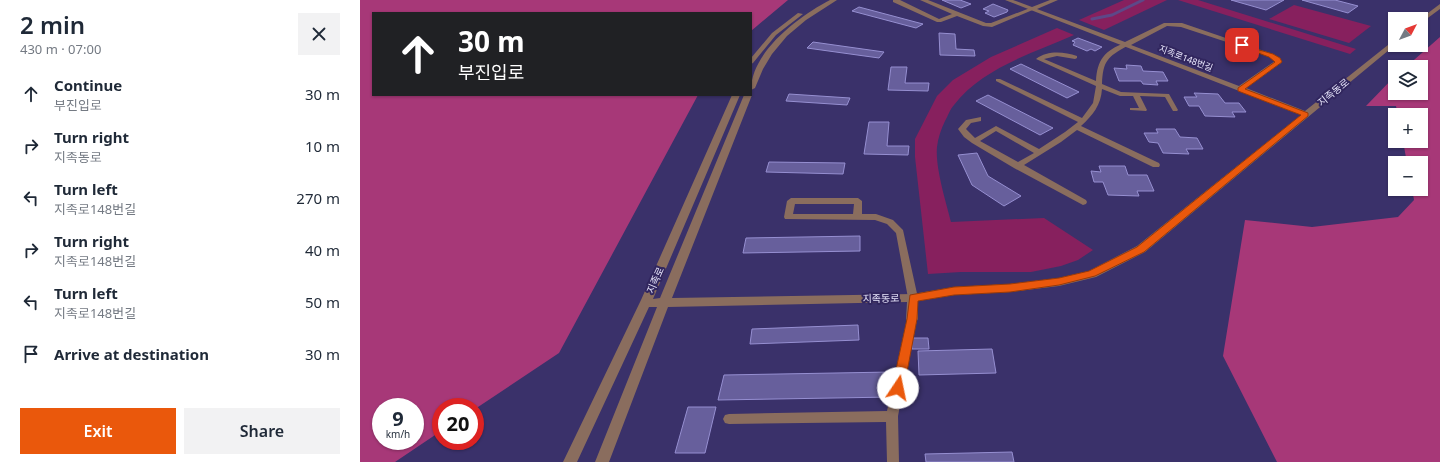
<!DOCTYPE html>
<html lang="en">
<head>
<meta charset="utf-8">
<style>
  :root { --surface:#fff; --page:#f2f2f3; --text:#1f2937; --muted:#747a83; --accent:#ea580c }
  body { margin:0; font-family:"Noto Sans","Noto Sans KR",sans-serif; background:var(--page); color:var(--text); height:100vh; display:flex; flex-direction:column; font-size:15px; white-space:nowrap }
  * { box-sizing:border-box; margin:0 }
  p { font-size:13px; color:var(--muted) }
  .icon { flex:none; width:22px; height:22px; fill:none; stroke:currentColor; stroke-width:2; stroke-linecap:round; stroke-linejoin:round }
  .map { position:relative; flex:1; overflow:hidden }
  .panel { display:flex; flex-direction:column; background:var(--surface); width:360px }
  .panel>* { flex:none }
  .banner { position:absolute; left:12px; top:12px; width:380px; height:84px; border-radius:0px; box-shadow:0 1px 3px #0004; background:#202124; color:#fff; overflow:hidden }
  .needle { width:26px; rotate:49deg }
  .tools { position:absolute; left:1028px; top:12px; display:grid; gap:8px }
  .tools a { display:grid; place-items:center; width:40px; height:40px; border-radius:0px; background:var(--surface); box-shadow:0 1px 3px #0004; font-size:20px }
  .speed { position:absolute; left:12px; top:398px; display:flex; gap:8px; font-size:20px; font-weight:700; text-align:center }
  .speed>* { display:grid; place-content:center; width:52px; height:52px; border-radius:50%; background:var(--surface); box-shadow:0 1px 3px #0004; line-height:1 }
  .speed small { font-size:10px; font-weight:400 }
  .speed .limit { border:6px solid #d22; background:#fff; color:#111 }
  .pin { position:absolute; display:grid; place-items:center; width:34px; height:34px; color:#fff; margin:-17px; border-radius:8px; box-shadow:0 2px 6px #0006 }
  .me { position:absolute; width:44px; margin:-22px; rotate:11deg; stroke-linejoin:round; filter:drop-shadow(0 0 3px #0008) }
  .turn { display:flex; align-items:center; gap:14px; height:84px; padding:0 20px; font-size:18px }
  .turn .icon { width:52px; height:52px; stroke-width:2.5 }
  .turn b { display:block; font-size:28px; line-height:34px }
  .round { display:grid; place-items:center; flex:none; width:42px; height:42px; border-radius:0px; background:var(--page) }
  .summary { display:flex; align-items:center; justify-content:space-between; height:68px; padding:0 20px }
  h1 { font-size:24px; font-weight:600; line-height:30px }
  .cta { display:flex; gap:8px; margin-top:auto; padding:8px 20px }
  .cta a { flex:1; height:46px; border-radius:0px; background:var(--accent); color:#fff; font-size:16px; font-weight:600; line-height:46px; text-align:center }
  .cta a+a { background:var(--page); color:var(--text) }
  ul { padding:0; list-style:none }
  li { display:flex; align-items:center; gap:12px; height:52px; padding:0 20px }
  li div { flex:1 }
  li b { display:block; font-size:15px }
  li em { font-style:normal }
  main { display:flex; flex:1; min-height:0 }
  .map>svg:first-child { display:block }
  .green { fill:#87205e }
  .forest { fill:#a73878; fill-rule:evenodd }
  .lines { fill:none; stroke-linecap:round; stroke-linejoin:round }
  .stream { stroke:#5d4888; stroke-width:3 }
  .building { fill:#675f9c; stroke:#968fd1 }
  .service { fill:#8a6d5e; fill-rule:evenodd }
  .minor { fill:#8a6d5e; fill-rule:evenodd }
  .route { fill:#ea580c; stroke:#983908 }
  .labels { text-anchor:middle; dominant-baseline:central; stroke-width:4; stroke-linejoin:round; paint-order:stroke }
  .far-street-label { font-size:9px; fill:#e7e5fb; stroke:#31265e }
  .street-label { font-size:10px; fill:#e7e5fb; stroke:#31265e }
</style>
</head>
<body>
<main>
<section class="panel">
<div class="summary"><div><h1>2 min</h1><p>430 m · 07:00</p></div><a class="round"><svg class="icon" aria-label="close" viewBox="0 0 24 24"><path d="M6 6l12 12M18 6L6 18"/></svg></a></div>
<ul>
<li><svg class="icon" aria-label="ahead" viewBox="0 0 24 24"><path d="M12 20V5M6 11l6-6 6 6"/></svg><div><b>Continue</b><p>부진입로</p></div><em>30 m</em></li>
<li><svg class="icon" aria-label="right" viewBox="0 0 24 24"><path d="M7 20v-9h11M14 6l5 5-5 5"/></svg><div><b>Turn right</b><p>지족동로</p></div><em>10 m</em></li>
<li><svg class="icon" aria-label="left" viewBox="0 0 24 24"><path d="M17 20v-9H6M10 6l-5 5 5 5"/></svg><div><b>Turn left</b><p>지족로148번길</p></div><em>270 m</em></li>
<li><svg class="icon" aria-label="right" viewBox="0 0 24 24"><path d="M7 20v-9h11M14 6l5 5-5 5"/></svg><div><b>Turn right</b><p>지족로148번길</p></div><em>40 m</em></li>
<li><svg class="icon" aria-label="left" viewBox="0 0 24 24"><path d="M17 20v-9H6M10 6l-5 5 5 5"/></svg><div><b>Turn left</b><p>지족로148번길</p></div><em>50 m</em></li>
<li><svg class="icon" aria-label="arrive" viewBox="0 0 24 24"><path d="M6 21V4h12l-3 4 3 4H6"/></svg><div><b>Arrive at destination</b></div><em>30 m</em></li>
</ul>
<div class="cta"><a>Exit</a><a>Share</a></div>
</section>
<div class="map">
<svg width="1080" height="462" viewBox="0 0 1080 462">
  <rect width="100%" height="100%" fill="#3a316a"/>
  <g class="green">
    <path d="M764 0H807L744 30 719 20Z"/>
    <path d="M818 0H838L996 49 990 54Z"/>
    <path d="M934 5 1011 26 989 43 909 19Z"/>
    <path d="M697 28 714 35C673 53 622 68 594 105 590 109 588 116 585 121 581 129 578 138 577 147 575 167 586 202 591 222L684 218 733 250 718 260 701 266 671 272H601L568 274 555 157V139L577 96 593 80 631 57Z"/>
  </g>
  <g class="forest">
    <path d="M0 0H428L391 31V13H13V95H338L199 353 115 409V407H81V431L35 462H0ZM21 407H55V441H21Z"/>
    <path d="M1080 37V462H917L863 356 885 220 952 227 1038 217 1054 200 1052 189H1061V163H1047L1043 141H1061V115H1038L1036 106H1006L1035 76V93H1061V67H1046Z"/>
  </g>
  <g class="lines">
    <path class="stream" d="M732 19 752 15 783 0"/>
  </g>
  <g class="building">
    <path d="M582 0H600L611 4 601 8Z"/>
    <path d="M871 0H924L906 10Z"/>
    <path d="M942 0H975L998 6 988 13Z"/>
    <path d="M633 4 648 10 647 12 634 17 625 13 629 11 623 9Z"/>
    <path d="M499 7 563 24 556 28 492 11Z"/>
    <path d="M579 33 595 34 596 49 614 50 615 56 580 55Z"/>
    <path d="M718 38 742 47 735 51 731 49 727 51 713 45 715 42 712 41Z"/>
    <path d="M453 42 524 52 519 58 447 48Z"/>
    <path d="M661 64 719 92 707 98 650 69Z"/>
    <path d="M766 65 781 66 783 71 803 72 808 81H796L798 85 783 84 781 81H759L754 68 767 69Z"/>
    <path d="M531 67H547L545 83H569L568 91 528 90Z"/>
    <path d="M834 93 858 94 865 103H879L886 112H872L875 117 845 116 839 106H829L824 97H837Z"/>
    <path d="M429 94 490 98 487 105 426 101Z"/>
    <path d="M628 95 693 128 680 135 616 101Z"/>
    <path d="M509 122H529L527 146H549L548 155 504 154Z"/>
    <path d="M796 129H815L820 137 837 138 843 149H826L829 154 803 153 798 143 789 142 784 133H798Z"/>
    <path d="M617 153 628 176 661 196 644 206 612 185 598 155Z"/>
    <path d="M409 162 485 163 483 174 406 172Z"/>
    <path d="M739 166H765L768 175H787L794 191H777L779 196 748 195 743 182H734L731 171 741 172Z"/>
    <path d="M500 236V251L383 253 386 238Z"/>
    <path d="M498 325 499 340 390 344 392 329Z"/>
    <path d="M551 338H568L569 349H552Z"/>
    <path d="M632 349 636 373 559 375 558 351Z"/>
    <path d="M531 372 532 397 358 400 364 375Z"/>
    <path d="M328 407H356L345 453H315Z"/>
    <path d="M652 452 654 462H566L565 454Z"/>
  </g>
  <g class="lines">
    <g class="service">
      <path d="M533 0H540L579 19 592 14 560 0H568L626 23H631L670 8 675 9 632 27 623 26 597 16 581 22H577L533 2Z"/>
      <path d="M765 43 767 44V46C748 57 743 60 742 84L761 92 809 94 818 110 817 111H813L805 97 780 96 787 110 786 111 770 110V108H779L773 96H760L742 89C741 105 733 115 721 126L799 163 800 165 799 167H793L717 130 701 142 664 165 726 200 727 202 726 204 723 205 654 168 612 143 604 137 598 129 606 120 621 117V121L611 123 606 129 615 138 636 126 679 149 705 132 718 122 636 81V79H640L722 118 733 103 736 86 676 59C688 50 704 52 717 56V58L715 59 697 56 684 59 736 81C737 60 745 50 765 43ZM636 131 674 153 658 162 620 141Z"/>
      <path d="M431 198H498L502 201V214H516L533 220 543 230 558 298 557 301H549L548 298 536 233 527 224 515 220 425 219 424 217 427 201ZM435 204H494L493 214H433Z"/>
      <path d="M552 315 556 316 557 319 538 416 539 462H527L526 422 369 424 365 423 363 419 365 415 369 414 527 411 547 319 548 316Z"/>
    </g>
    <g class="minor">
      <path d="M470 0H477L446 20 427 36 412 54 403 69 395 88 391 90C391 52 439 16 470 0Z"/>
      <path d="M645 0H653L672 7 690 0H698L677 9 765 42 804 23H822L913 54 920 58 922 62 921 63 886 88 945 111 1033 41 1035 40V45L785 252 736 277 699 286 650 292 594 295 558 301V319L556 322 552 324 548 322 546 319 547 302 308 307 249 462H235L297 307H289L217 462H203L281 300 372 95H380L293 299 300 298 384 95H392L312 298 553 294 594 287 650 284 699 278 729 271 777 246 941 115ZM807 26 821 27 909 56 915 61 879 86 771 45Z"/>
      <path d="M1080 4V9L1061 23 1060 19Z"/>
      <path d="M438 13 443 14 416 35 393 63 391 64V58L412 33Z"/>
    </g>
  </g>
  <path class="route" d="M879 44 913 54 920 58 922 62 885 89 948 113V116L784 252 735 276 699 285 650 292 594 295 558 301 557 319 544 388 542 391 538 393 534 391 532 388 547 319 550 295 594 287 650 284 699 278 729 271 777 247 941 115 878 91V88L915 62 909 57 879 46Z"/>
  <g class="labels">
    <g class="far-street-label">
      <text transform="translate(826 58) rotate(21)">지족로148번길</text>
    </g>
    <g class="street-label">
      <text transform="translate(973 92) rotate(-39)">지족동로</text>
      <text transform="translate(295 280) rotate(-66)">지족로</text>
      <text transform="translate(521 298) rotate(-1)">지족동로</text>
    </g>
  </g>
</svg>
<div class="tools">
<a><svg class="needle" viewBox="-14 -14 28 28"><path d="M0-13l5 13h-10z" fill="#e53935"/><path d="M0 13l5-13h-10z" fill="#747a83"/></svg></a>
<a><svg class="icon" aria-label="layers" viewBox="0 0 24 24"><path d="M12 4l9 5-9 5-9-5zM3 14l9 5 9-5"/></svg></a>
<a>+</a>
<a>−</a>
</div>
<div class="speed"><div>9<small>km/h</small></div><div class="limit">20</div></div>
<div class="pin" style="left:882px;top:45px;background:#d93025"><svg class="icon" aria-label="arrive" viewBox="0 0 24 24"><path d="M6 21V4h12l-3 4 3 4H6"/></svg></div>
<svg class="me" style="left:538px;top:388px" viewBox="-20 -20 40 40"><circle r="19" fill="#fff"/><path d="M0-13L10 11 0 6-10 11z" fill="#ea580c"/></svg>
<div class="banner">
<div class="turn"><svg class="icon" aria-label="ahead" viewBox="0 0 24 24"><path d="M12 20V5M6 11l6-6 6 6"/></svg><div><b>30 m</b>부진입로</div></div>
</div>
</div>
</main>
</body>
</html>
